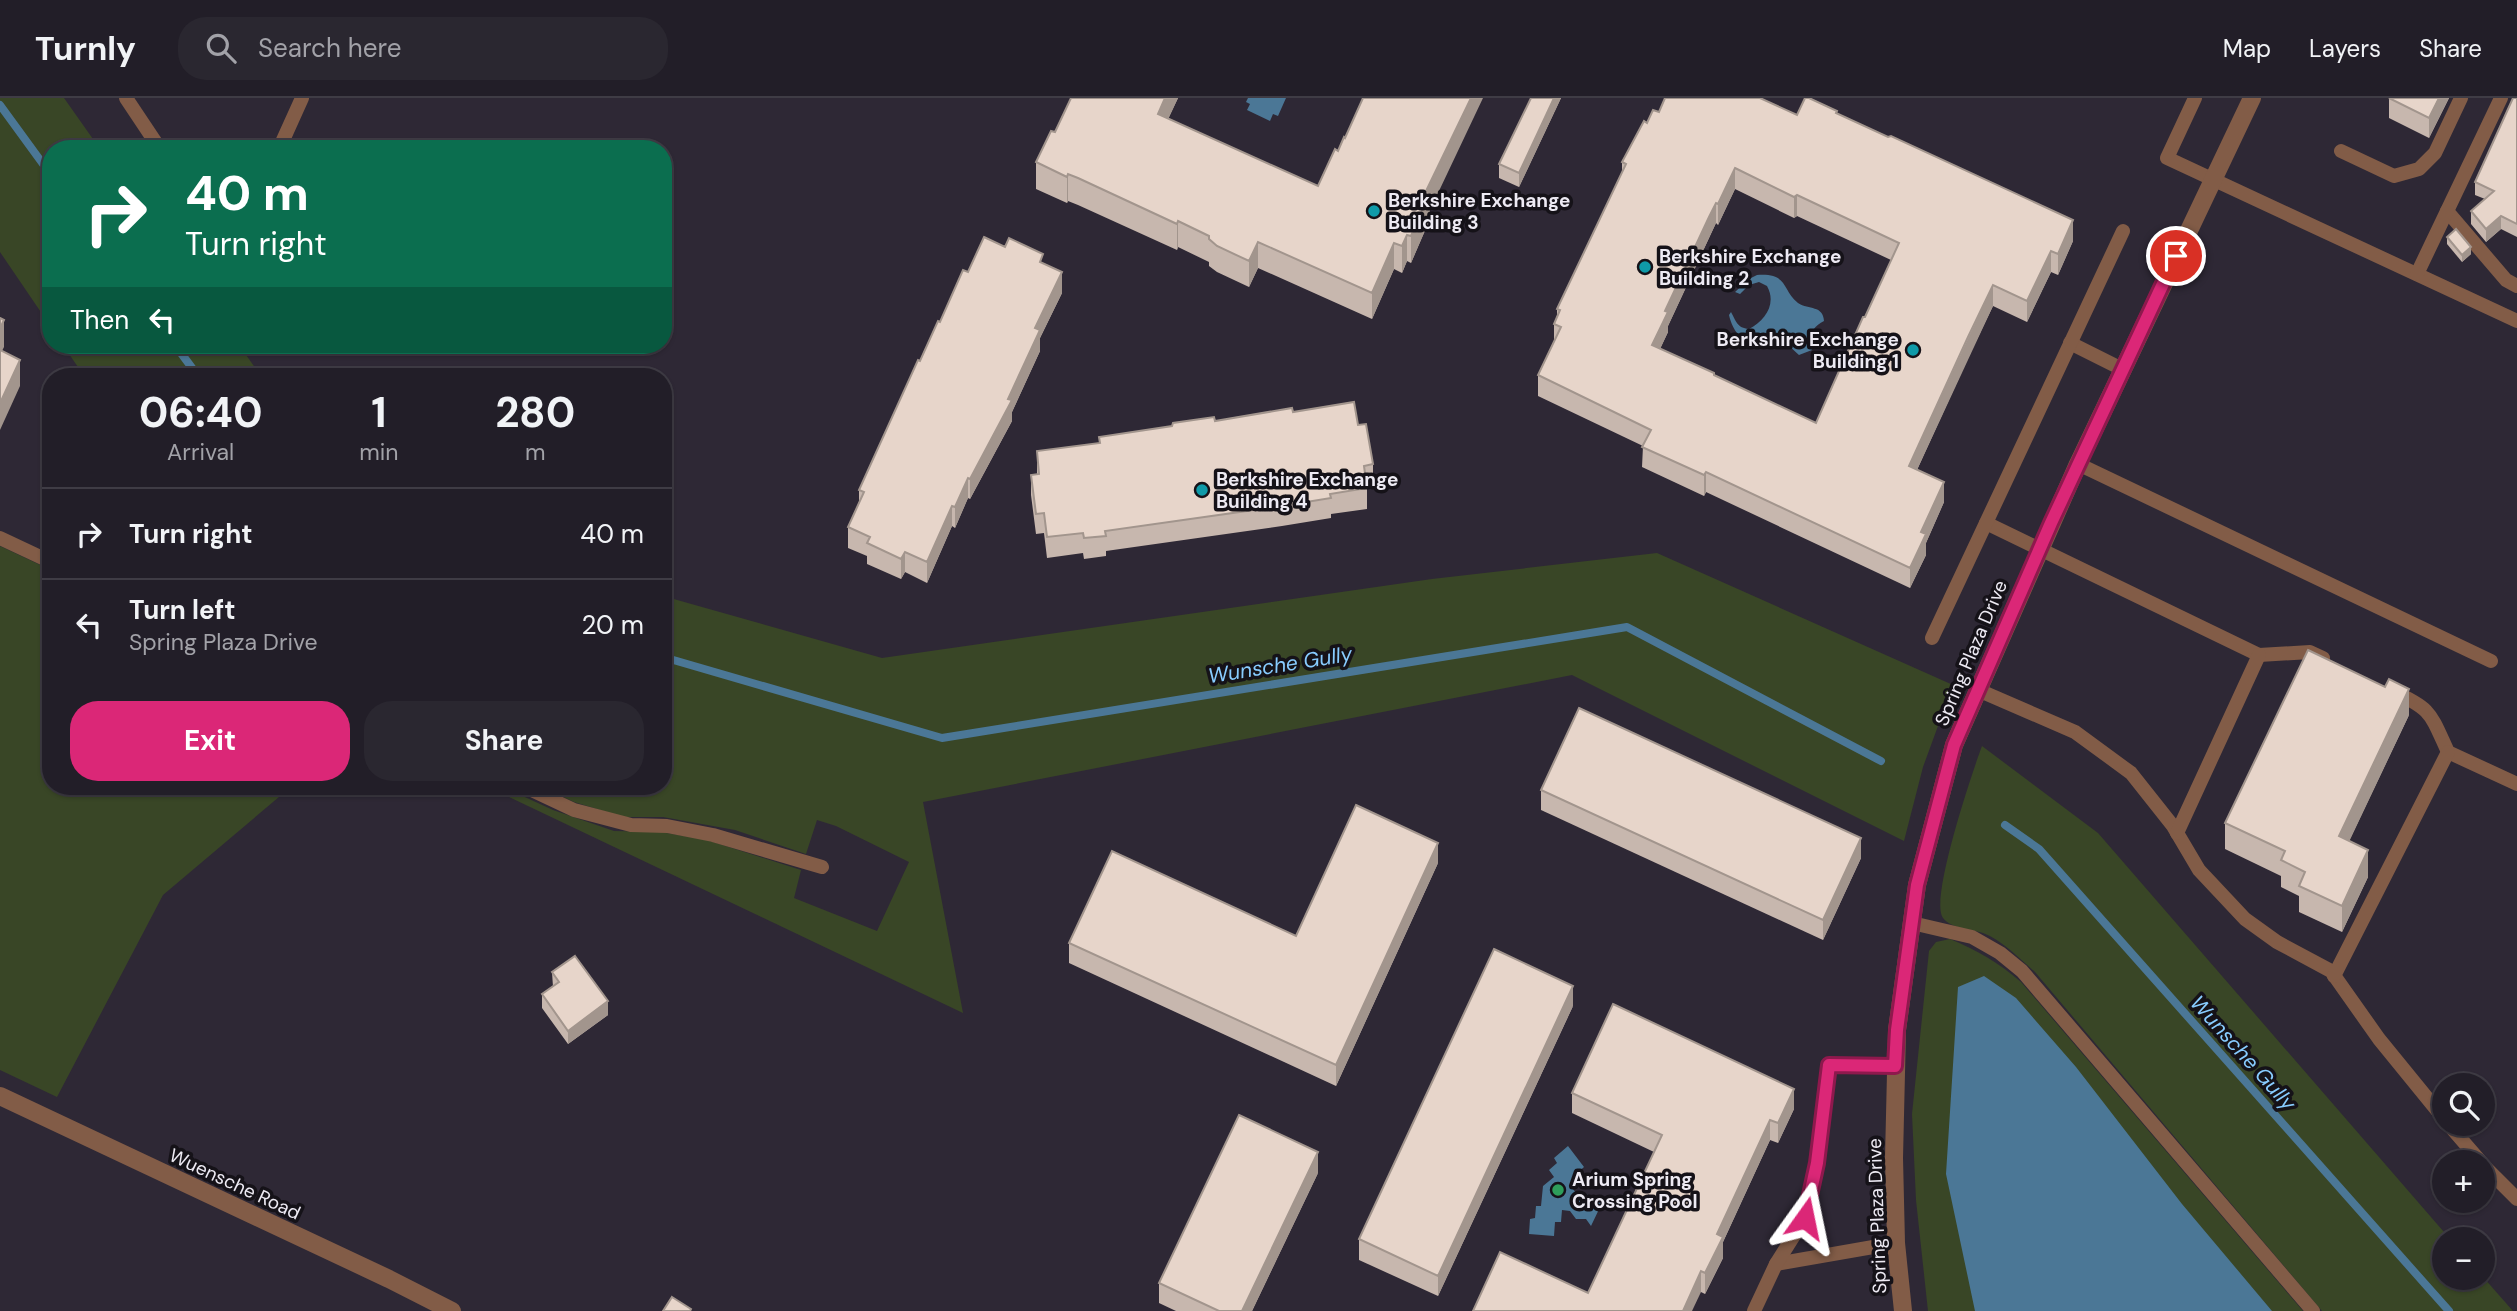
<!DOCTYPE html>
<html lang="en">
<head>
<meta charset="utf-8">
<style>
  :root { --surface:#221e28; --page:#2a2730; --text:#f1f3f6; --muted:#a2a2a8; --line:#3f3c45; --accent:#db2777 }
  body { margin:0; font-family:"DM Sans",sans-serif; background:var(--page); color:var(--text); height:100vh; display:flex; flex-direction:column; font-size:26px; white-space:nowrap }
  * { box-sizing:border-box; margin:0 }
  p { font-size:23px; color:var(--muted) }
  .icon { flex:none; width:38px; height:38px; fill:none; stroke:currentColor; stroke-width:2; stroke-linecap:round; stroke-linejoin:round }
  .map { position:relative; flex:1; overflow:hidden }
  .sheet { position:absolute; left:42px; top:270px; width:630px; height:427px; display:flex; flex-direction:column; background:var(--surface); border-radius:28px; box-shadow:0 2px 5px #0004,0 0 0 2px var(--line) }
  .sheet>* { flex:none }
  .banner { position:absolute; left:42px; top:42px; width:630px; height:214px; border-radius:28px; box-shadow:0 2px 5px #0004,0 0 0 2px var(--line); background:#0b6e4f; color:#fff; overflow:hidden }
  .tools { position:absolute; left:2432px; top:975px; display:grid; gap:14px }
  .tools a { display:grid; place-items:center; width:63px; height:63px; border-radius:50%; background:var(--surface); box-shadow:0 2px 5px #0004,0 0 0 2px var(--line); font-size:35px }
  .pin { position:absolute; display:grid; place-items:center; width:60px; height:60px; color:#fff; margin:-30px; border:4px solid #fff; border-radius:50%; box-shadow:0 2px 7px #0007 }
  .me { position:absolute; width:77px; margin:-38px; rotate:12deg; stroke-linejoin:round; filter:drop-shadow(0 0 5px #0008) }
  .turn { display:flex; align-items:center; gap:24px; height:147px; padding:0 28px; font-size:32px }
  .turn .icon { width:91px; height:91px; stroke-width:2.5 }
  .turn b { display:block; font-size:49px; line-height:60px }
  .then { display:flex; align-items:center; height:66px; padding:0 28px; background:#0003; gap:14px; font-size:26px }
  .eta { display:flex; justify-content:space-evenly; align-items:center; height:119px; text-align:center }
  .eta b { font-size:42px; font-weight:700; line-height:49px }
  .action { display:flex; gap:14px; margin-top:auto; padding:14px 28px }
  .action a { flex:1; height:80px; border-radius:28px; background:var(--accent); color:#fff; font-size:28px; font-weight:700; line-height:80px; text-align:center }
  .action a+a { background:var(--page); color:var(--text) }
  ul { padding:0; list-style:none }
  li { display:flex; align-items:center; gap:21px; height:91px; padding:0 28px; border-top:2px solid var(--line) }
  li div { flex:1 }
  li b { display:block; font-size:26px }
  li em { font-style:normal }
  header { display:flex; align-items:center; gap:42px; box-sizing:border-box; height:98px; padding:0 35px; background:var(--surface); border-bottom:2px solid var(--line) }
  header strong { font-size:33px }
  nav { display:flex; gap:38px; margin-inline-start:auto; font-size:24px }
  .search { width:490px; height:63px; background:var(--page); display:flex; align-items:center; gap:18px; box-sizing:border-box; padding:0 24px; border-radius:28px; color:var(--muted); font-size:26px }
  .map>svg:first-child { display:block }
  .green { fill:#394626 }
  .water { fill:#4b7796 }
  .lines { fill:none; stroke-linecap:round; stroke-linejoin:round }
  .stream { stroke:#4b7796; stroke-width:8 }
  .service { stroke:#825c47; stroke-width:14 }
  .minor { stroke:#825c47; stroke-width:18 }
  .tertiary { stroke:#825c47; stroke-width:18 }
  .wall { fill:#c7b7ae; fill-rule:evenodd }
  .shaded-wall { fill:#a2958d }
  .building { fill:#e7d5ca; stroke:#a2958d; stroke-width:2; fill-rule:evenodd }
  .route-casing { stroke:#8e194d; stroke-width:18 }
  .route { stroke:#db2777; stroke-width:12 }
  .culture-dot { fill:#0f9aa8; stroke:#151218; stroke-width:2.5 }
  .leisure-dot { fill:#2e9e5b; stroke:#151218; stroke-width:2.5 }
  .labels { text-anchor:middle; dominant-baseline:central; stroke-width:7; stroke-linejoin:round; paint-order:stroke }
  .poi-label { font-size:19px; font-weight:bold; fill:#edeaf3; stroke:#151218; text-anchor:start }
  .street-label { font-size:19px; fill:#edeaf3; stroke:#151218 }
  .water-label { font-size:21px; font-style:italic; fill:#8cf; stroke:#151218 }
</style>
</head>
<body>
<header>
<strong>Turnly</strong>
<div class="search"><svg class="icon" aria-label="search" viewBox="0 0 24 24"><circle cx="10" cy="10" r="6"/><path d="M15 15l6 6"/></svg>Search here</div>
<nav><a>Map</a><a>Layers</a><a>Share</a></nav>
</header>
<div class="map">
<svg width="2517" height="1213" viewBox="0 0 2517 1213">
  <rect width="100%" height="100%" fill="#2e2835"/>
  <g class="green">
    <path d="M0 0H64L100 51H51V229L0 154Z"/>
    <path d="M63 247H239L261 278H84Z"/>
    <path d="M0 448 51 472V688H292L163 797 57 999 0 972Z"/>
    <path d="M1657 455 1953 587 1923 669 1904 743 1572 577 923 704 963 915 486 688H501L553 712 614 733 661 734 707 742 801 772 794 800 877 833 909 764 836 728 817 722 806 756 735 732 663 719H623L574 704 540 688H663V498L882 560 1432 481Z"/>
    <path d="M1982 648 2098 735 2450 1141H2445V1180L2483 1179 2513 1213H2322L2035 874C2020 861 2002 842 1983 835 1971 831 1952 831 1943 820 1929 802 1973 672 1982 648Z"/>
    <path d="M1950 841C1977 852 1999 865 2021 884L2303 1213H1928L1916 1102 1912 1016 1929 853 1936 844Z"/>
  </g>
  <g class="water">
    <path d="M1248 0H1286L1278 18 1273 16 1270 23 1247 12 1250 6 1246 4Z"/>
    <path d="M1757 177C1789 175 1781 191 1798 205 1809 212 1823 207 1824 223 1812 229 1806 240 1812 252L1799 257C1793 252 1788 245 1781 244 1775 243 1770 246 1764 247 1745 248 1733 235 1729 217L1731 214C1736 223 1737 230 1749 231 1765 223 1777 206 1767 188L1759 184 1749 187 1740 196 1735 194 1749 181Z"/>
    <path d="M1984 878 2016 900 2076 969 2182 1106 2272 1213H1975L1946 1076 1958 889Z"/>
    <path d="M1568 1048 1584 1069 1574 1078 1579 1085 1572 1090 1577 1096H1587L1594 1104 1602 1105 1591 1128 1586 1121H1576L1570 1113 1562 1112 1561 1124H1555L1554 1138 1529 1136 1530 1121 1535 1120 1536 1108H1541L1543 1088 1554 1079 1549 1072 1557 1065 1554 1060Z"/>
  </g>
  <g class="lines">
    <g class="stream">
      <path d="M0 7 51 77"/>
      <path d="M175 247 198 278"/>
      <path d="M663 559 942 640 1627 529 1881 663"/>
      <path d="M2005 727 2039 751 2449 1213"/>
    </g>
    <g class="service">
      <path d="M126 0 160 51"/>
      <path d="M2195 0 2167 60 2517 223"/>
      <path d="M279 51 302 0"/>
      <path d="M2341 53 2394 78 2419 71 2435 55 2461 0"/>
      <path d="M2447 113 2506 182 2517 188"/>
      <path d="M2417 176 2501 0"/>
      <path d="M2070 245 2122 271"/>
      <path d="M2078 366 2491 563"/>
      <path d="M1986 425 2259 557 2310 554 2323 560"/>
      <path d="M0 440 51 464"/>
      <path d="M1932 540 2123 133"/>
      <path d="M1978 592 2075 634 2131 675 2173 728 2199 772 2245 821 2277 844 2331 873 2379 941 2445 1022"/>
      <path d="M2392 593C2432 611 2430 615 2448 654L2517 686"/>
      <path d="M523 688 574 712 631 727 667 728 713 737 822 769"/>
      <path d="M2177 735 2259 557"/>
      <path d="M1912 825 1972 839 2000 855 2022 873 2313 1213"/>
      <path d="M2334 878 2448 654"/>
      <path d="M2448 1026 2481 1064"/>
      <path d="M2483 1067 2517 1101"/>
      <path d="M1776 1166 1896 1145"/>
      <path d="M1754 1213 1776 1166 1805 1120 1817 1065 1829 967 1895 968"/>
    </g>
    <path class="minor" d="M0 998 389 1181 452 1213"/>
    <path class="tertiary" d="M1903 1213 1896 1145 1894 1060 1897 932 1917 787 1954 647 2078 366 2252 0"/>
  </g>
  <g class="wall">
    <path d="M1071 0H1178L1168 21 1318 88 1430 112V121L1411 165 1407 163 1402 175 1394 171 1372 221 1258 170 1249 189 1217 174 1209 168V164L1178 149 1177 152 1078 107 1068 103 1067 105 1036 91V64L1055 34Z"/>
    <path d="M1531 0H1561L1519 89 1499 80V66Z"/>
    <path d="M2389 0H2449L2429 40 2389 20Z"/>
    <path d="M2517 0V139L2501 131 2486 144 2471 126V113L2485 101 2475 97V84Z"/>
    <path d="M1659 14 1797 17 1837 16 2073 143 2058 177 2051 174 2027 224 1993 208 1968 260 1917 372 1944 404 1926 445V457L1910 490 1706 394 1704 398 1642 369 1643 348 1538 298V277L1554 243V226L1557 218V211L1622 74V64L1647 25ZM1735 91 1794 120 1797 118 1891 162 1816 325 1660 251 1668 234V228L1716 125 1718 127Z"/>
    <path d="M2447 139 2471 156 2462 164 2447 146Z"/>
    <path d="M1043 165 1062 195 1040 240V253L1012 314V323L970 401 968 400 955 430 952 428 927 485 905 474 901 481 867 466V458L848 450V429L859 404V392L920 263 968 174Z"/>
    <path d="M1293 314 1358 327 1373 366V387L1367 388V411L1331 416V420L1282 428 1106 453V458L1084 461 1083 455 1047 460 1044 435 1036 436 1031 397V377L1037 376V353L1099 345V339L1215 323Z"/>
    <path d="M2409 617 2349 743 2368 779 2342 834 2299 814V798L2281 789V778L2225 751V725Z"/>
    <path d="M1541 692 1861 760 1823 842 1541 712Z"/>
    <path d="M1438 765 1336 988 1069 865V845L1296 838Z"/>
    <path d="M552 874 608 917 568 946 542 910V896L553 889Z"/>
    <path d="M1573 908 1438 1198 1359 1162V1141Z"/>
    <path d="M1572 995 1794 1011 1778 1045 1770 1042 1723 1144V1160L1705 1196 1701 1194 1588 1195 1654 1054 1572 1015Z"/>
    <path d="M1318 1075 1252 1213H1176L1159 1205V1185Z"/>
  </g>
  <g class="shaded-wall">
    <path d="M1165 0H1178L1158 43V16Z"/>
    <path d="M1471 0H1483L1430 112V121L1411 165V138L1426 93Z"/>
    <path d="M1554 0H1561L1519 89V75Z"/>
    <path d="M2439 0H2449L2429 40V20Z"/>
    <path d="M1735 70V91L1718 127V106Z"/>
    <path d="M1068 76V103L1067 105V79Z"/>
    <path d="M1797 97V118L1794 120V99Z"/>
    <path d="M1716 105V125L1668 228V234L1652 268V247L1665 213Z"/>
    <path d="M2501 118V131L2486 144V131Z"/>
    <path d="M2073 122V143L2058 177V156Z"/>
    <path d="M1178 123V149L1177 152V126Z"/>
    <path d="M1407 137V163L1402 175V148Z"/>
    <path d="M1258 144V170L1249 189V163Z"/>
    <path d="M1394 145V171L1372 221V195Z"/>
    <path d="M2471 149V156L2462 164V157Z"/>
    <path d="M2051 153V174L2027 224V203Z"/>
    <path d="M1062 174V195L1040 240V253L1012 314V323L970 401V381L1008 301 1035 230Z"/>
    <path d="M1993 187V208L1909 389V368Z"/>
    <path d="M4 222V249L0 257V230Z"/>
    <path d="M20 262V288L0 332V305Z"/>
    <path d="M1706 374V394L1704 398V377Z"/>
    <path d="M968 380V400L955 430V409Z"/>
    <path d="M1944 384V404L1926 445V457L1910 490V470L1921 434Z"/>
    <path d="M952 408V428L927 485V464Z"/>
    <path d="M905 454V474L901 481V461Z"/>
    <path d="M2409 591V617L2339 765V738Z"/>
    <path d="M1861 740V760L1823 842V822Z"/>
    <path d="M1438 745V765L1336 988V967Z"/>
    <path d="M2368 752V779L2342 834V808Z"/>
    <path d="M1573 888V908L1438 1198V1178Z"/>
    <path d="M608 903V917L568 946V933Z"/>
    <path d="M1794 991V1011L1778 1045V1025Z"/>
    <path d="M1770 1022V1042L1723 1144V1160L1705 1196V1175L1717 1136Z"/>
    <path d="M1318 1054V1075L1252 1213H1242Z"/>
    <path d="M1701 1173V1194L1692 1213H1683Z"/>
  </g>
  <g class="building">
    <path d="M1071 0H1165L1158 16 1318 88 1335 51 1338 53 1344 39 1345 40 1363 0H1471L1426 93 1430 95 1411 138 1407 137 1402 148 1394 145 1372 195 1258 144 1249 163 1217 148 1209 141V138L1178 123 1177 126 1078 80 1068 76 1067 79 1036 64 1051 33 1055 34Z"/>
    <path d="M1531 0H1554L1519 75 1499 66Z"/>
    <path d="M1665 0H1760L1797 17 1805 0H1809L1837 13 1836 15 1888 39 1891 38 2073 122 2058 156 2051 153 2027 203 1993 187 1968 239 1909 368 1944 384 1921 434 1926 436 1910 470 1706 374 1704 377 1642 349 1651 332 1538 277 1561 229 1554 226 1560 212 1557 211 1626 66 1622 64 1644 23 1647 25 1653 12 1659 14ZM1735 70 1794 99 1797 97 1899 145 1865 219H1863L1816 325 1714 277V275L1652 247 1668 214 1665 213 1709 119 1716 105 1718 106Z"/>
    <path d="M2389 0H2439L2429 20Z"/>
    <path d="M2513 0H2517V126L2501 118 2486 131 2471 113 2494 93 2475 84Z"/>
    <path d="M2456 131 2471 149 2462 157 2447 139Z"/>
    <path d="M984 139 1005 149 1009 140 1043 156 1040 164 1062 174 1035 230 1040 232 1008 301 1012 302 970 381 968 380 955 409 952 408 927 464 905 454 901 461 867 445 870 439 848 429 864 394 859 392 918 262 920 263 938 223 940 224 963 172 968 174Z"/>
    <path d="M0 220 4 222 0 230Z"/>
    <path d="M0 252 20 262 0 305Z"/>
    <path d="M1354 304 1358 327 1366 326 1373 366 1364 368 1367 390 1330 396 1331 400 1282 408 1105 433 1106 438 1084 440 1083 435 1047 439 1044 415 1036 416 1031 377 1039 376 1037 353 1100 345 1099 339 1172 328 1173 325 1214 319 1215 323 1292 310 1293 314Z"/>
    <path d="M2308 552 2385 589 2389 581 2409 591 2339 738 2368 752 2342 808 2299 788 2305 774 2281 762 2285 753 2225 725Z"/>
    <path d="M1579 610 1861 740 1823 822 1541 692Z"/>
    <path d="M1356 707 1438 745 1336 967 1069 845 1112 753 1296 838Z"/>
    <path d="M1494 851 1573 888 1438 1178 1359 1141Z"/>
    <path d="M575 858 608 903 568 933 542 896 559 884 552 874Z"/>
    <path d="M1613 906 1794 991 1778 1025 1770 1022 1717 1136 1723 1139 1705 1175 1701 1173 1683 1213H1473L1500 1154 1588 1195 1662 1037 1572 995Z"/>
    <path d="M1239 1017 1318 1054 1242 1213H1219L1159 1185Z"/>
    <path d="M672 1199 691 1211 690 1213H663Z"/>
  </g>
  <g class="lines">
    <defs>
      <path id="route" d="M1805 1120 1817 1065 1829 967 1895 968 1897 932 1917 787 1954 647 2051 425 2176 158"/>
    </defs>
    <use href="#route" class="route-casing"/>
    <use href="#route" class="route"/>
  </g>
  <g class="culture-dot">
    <circle cx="1374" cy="113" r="7"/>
    <circle cx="1645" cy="169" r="7"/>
    <circle cx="1913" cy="252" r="7"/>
    <circle cx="1202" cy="392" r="7"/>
  </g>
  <circle class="leisure-dot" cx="1558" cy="1092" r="7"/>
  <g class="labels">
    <g class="poi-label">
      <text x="1388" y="102">Berkshire Exchange<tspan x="1388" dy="22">Building 3</tspan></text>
      <text x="1659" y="158">Berkshire Exchange<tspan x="1659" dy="22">Building 2</tspan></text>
      <text x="1899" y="241" text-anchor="end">Berkshire Exchange<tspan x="1899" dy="22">Building 1</tspan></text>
      <text x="1216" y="381">Berkshire Exchange<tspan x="1216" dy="22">Building 4</tspan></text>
      <text x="1572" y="1081">Arium Spring<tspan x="1572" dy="22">Crossing Pool</tspan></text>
    </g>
    <g class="street-label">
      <text transform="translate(1971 555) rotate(-67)">Spring Plaza Drive</text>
      <text transform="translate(235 1086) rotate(25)">Wuensche Road</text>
      <text transform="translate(1877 1118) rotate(-92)">Spring Plaza Drive</text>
    </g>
    <g class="water-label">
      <text transform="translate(1280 567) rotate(-9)">Wunsche Gully</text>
      <text transform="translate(2243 955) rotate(48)">Wunsche Gully</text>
    </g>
  </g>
</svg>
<div class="tools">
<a><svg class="icon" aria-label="search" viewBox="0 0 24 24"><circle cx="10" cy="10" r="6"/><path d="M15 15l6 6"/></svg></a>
<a>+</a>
<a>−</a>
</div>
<div class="pin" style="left:2176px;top:158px;background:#d93025"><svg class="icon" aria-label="arrive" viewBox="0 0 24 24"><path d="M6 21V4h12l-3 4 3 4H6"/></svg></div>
<svg class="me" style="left:1805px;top:1120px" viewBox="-20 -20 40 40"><path d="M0-17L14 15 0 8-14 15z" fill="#db2777" stroke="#fff" stroke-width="4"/></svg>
<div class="banner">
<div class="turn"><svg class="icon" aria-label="right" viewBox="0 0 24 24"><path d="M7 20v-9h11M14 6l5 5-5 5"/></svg><div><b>40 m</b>Turn right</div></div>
<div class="then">Then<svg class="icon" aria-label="left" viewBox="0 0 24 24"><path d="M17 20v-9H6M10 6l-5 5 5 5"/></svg></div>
</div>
<section class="sheet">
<div class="eta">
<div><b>06:40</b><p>Arrival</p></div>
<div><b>1</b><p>min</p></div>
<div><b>280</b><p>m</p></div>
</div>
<ul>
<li><svg class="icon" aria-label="right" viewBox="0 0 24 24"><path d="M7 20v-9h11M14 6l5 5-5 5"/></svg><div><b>Turn right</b></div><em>40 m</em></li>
<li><svg class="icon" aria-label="left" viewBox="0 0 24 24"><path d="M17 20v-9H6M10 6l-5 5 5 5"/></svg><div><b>Turn left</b><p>Spring Plaza Drive</p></div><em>20 m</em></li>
</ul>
<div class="action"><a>Exit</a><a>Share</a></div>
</section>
</div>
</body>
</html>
